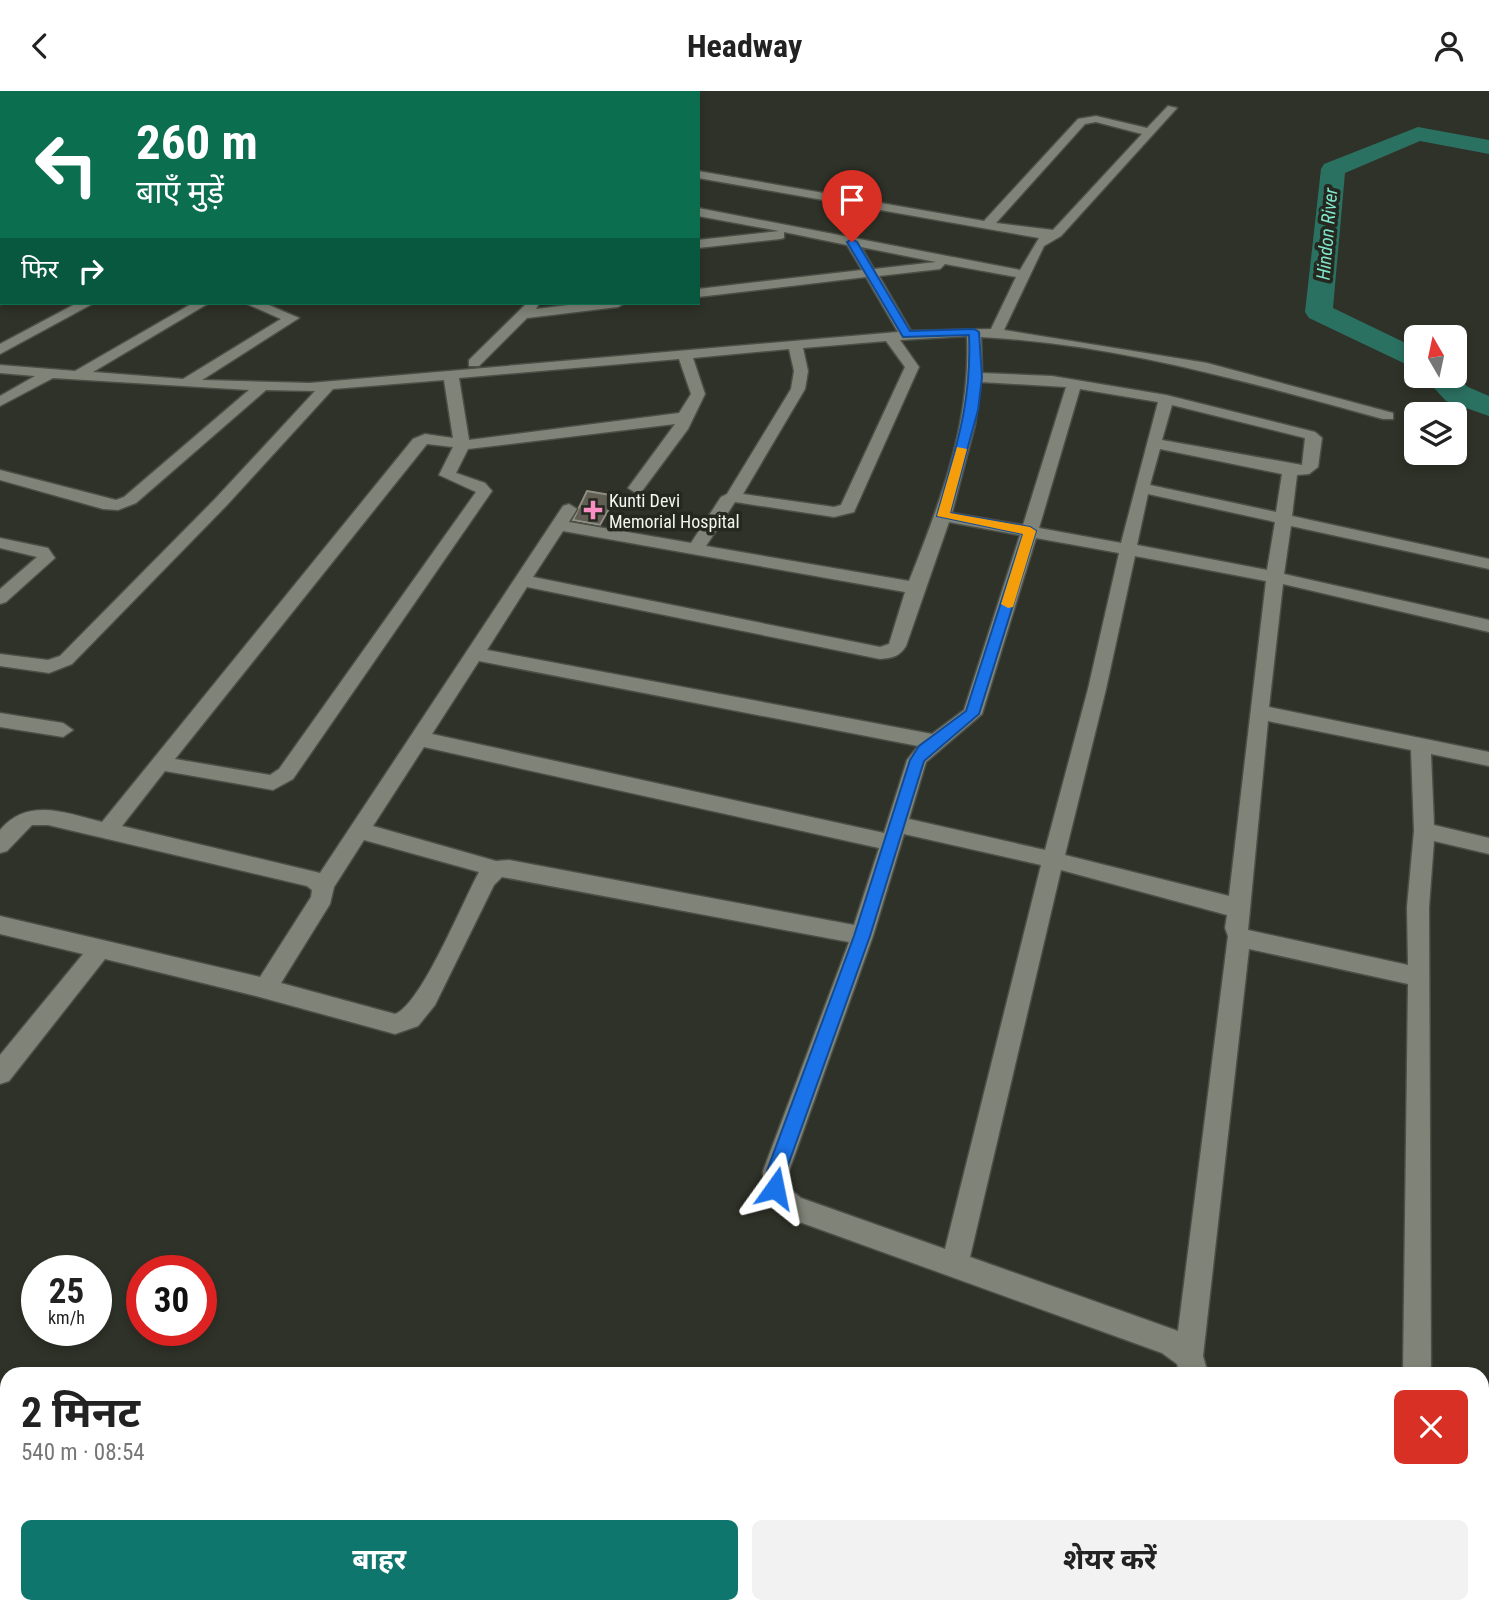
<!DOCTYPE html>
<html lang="hi">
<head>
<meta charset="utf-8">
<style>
  :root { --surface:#fff; --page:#f2f2f2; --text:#222; --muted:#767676; --accent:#0f766e }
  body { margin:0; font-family:"Roboto Condensed","Noto Sans Devanagari",sans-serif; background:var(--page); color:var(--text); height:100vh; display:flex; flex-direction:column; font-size:26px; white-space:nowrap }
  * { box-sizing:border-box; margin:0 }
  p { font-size:23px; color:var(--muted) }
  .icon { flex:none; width:38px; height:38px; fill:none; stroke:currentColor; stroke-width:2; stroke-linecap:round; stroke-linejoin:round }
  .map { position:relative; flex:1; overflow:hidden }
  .details { position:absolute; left:0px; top:1276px; width:1489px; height:247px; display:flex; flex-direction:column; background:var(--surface); border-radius:21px 21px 0 0; box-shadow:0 4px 10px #0003 }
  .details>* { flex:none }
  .top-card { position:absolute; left:0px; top:0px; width:700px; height:214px; box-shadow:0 4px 10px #0003; background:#0b6e4f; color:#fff; overflow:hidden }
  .needle { width:46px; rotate:351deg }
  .fabs { position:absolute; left:1404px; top:234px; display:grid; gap:14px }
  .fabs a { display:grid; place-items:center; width:63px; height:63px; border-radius:10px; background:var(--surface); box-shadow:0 4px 10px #0003; font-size:35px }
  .speed { position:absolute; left:21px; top:1164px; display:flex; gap:14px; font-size:35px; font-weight:700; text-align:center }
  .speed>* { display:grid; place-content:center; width:91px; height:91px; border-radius:50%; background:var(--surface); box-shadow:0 4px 10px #0003; line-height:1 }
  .speed small { font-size:18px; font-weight:400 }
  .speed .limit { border:10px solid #d22; background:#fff; color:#111 }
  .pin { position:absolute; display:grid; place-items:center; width:60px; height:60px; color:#fff; margin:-72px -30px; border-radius:50% 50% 50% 0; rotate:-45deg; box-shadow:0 0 7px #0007 }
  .pin .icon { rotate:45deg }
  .me { position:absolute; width:77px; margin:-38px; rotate:12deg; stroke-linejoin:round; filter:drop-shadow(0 0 5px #0008) }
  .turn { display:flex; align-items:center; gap:24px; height:147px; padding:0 21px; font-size:32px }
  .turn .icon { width:91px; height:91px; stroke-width:2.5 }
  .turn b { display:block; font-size:49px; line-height:60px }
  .then { display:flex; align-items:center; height:66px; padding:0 21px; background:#0003; gap:14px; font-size:26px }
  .round { display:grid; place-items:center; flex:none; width:74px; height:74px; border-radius:10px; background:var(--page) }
  .overview { display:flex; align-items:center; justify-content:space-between; height:119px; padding:0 21px }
  h1 { font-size:42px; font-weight:700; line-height:52px }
  .primary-button { display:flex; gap:14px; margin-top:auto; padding:14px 21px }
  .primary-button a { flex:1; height:80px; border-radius:10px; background:var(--accent); color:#fff; font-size:28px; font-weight:700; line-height:80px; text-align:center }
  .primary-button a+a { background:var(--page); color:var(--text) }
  header { display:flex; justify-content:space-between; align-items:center; height:91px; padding:0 21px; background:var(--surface); font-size:32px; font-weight:700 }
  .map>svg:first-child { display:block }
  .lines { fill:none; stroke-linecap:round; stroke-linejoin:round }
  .river { fill:#2b7161; fill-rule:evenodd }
  .building { fill:#615f54; stroke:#908d82; stroke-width:2 }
  .minor-casing { stroke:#4c4f46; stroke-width:3 }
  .minor { fill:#808478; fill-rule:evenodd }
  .route { fill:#1a73e8; stroke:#114b97; stroke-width:2 }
  .slow { fill:#f59e0b }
  .poi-dot { fill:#fa8fc6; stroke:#25281f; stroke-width:2.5 }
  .labels { text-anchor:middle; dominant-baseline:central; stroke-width:7; stroke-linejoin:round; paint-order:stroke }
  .far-poi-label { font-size:18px; fill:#f3f5ef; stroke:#25281f; text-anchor:start }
  .far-water-label { font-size:19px; font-style:italic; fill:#7fe6cd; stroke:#25281f }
</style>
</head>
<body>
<header><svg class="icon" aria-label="back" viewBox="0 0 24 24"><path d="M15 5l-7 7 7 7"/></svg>Headway<svg class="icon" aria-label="person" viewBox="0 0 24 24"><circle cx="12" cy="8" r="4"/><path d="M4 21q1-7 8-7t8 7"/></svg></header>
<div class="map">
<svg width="1489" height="1521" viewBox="0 0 1489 1521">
  <rect width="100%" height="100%" fill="#2f3228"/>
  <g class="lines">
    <g class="river">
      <path d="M1418 36 1489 49V63L1420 50 1345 82 1333 217 1416 257V278L1309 227 1305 221 1321 78 1324 73Z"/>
      <path d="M1454 284 1468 296 1489 305V325L1446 310 1423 285Z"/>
    </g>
  </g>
  <path class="building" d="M587 400 616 405 600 434 573 429Z"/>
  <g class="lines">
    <defs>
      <g id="minor">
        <path d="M70 0H85L70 2Z"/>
        <path d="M137 0H155L136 2Z"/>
        <path d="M266 0H276L277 2H267Z"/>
        <path d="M338 0H352L353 2H339Z"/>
        <path d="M480 0H495L496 2H481Z"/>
        <path d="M590 0H605L606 2H591Z"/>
        <path d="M1168 15 1177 17 1061 145 1044 155 1004 239 1207 272 1393 322V328H1383C1251 292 1118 253 981 246L982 282 1052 285 1166 304 1315 341 1322 347 1318 376 1309 383 1297 384 1292 425 1489 468V478L1291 435 1284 483 1489 529V541L1283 493 1269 616 1489 661V675L1431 663 1434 734 1489 747V763L1434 750 1429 816 1431 1283H1403L1408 893 1249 858 1203 1265 1208 1283H1180L1177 1273 1162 1262 794 1129C771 1120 762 1104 763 1080L849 851 502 786 494 794 435 914 418 935 395 943 256 905 105 868 9 990 0 993V964L83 863 0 843V825L260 886 311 806 312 799 307 795 48 734H32L7 760 0 762V739C28 706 65 722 102 731L413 348 425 343 453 347 444 289 333 298 227 414 72 573 49 582 0 575V563L48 569 60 565 215 408 315 300 266 299 136 412 118 419 103 418 0 389V379L116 409 124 406 249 299 53 287 0 315V305L35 285 0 282V274L75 280 193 212H209L93 281 183 288 281 228 245 212H264L299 227 202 289 310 292 898 241 866 186 698 206V198L862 179 847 154 784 141V147L780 148 698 157V149L779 140 698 125V117L1020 179 1039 147 698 87V80L984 130 1078 28 1096 25 1147 37ZM1096 31 1142 43 1053 139 996 132 1085 33ZM861 156 936 171 874 178ZM945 173 1016 186 991 238 911 240 879 185 940 178ZM967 245C971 331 940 412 909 490L706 455 735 411 834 426 854 421 919 276 900 249ZM886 250 905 276 841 414 834 416 743 403 805 298 808 280 803 257ZM789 258 794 280 791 298 727 403 721 406 691 452 569 431 577 418 569 413 563 415 320 782 122 735 165 680 273 699 293 688 492 400 485 392 456 382 468 358 675 333 628 397 636 402 642 400 688 338 705 303 693 267ZM679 268 691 303 679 322 469 349 459 287ZM981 291 1066 296 1023 434 952 422 975 334ZM1080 298 1158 311 1121 452 1039 437ZM1172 314 1305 347 1302 374 1162 349ZM427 353 453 356 439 384 476 401 279 678 270 684 175 668ZM1160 358 1282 383 1276 421 1150 394ZM1148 403 1275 431 1267 479 1137 454ZM949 431 1020 444 964 619 932 643 487 559 527 496 880 568C892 567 899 566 906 555ZM563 440 905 501 889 553 880 556 533 486ZM1036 447 1119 462 1088 598 1045 759 909 728 926 671 982 623ZM1135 465 1266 490 1229 805 1065 764 1106 598ZM479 570 918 655 907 669 884 742 432 643ZM1268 630 1411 659 1414 740 1407 816 1408 874 1248 839ZM424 656 879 757 854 834 509 769 496 770 373 735ZM904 743 1041 774 945 1158 801 1107 790 1098 789 1080 873 845ZM364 749 479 781C463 810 421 914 395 923L281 892 330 813 334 796ZM1061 779 1227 824 1225 837 1228 845 1178 1240 970 1166Z"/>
        <rect x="0" y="26" width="2" height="6"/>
        <rect x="0" y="76" width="2" height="7"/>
        <rect x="0" y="114" width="2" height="8"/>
        <path d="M2 160V168L0 169V161Z"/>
        <path d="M0 204 2 212H5L0 213Z"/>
        <path d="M77 212H94L0 263V253Z"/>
        <path d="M527 212H539L536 218 585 212H625L618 216 527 227 479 275H469V269Z"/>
        <path d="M0 447 48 457 55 467 6 511 0 513V498L37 466 0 457Z"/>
        <path d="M0 622 63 632 73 639 63 646 0 636Z"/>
        <path d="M1147 1516H1179L1178 1521H1146Z"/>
        <path d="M1403 1516H1434L1435 1521H1403Z"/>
      </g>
    </defs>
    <use href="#minor" class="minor-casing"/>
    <use href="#minor" class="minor"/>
  </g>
  <path class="route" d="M852 148 857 151 910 240 974 238 979 241 982 286 978 319 950 422 1030 436 1036 440 979 623 924 670 870 845 786 1080 782 1103 775 1106 768 1103 767 1080 854 845 910 669 919 655 966 620 1023 443 937 425C955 359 972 313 969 244L903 246 847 151Z"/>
  <path class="slow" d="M957 356 967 358 950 422 1030 436 1036 440 1013 516 1008 517 1001 513 1023 443 937 425Z"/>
  <path class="poi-dot" d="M589.5 408.5h7v7h7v7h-7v7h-7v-7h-7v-7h7z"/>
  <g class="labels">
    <g class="far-poi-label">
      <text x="609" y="409">Kunti Devi<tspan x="609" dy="21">Memorial Hospital</tspan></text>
    </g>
    <g class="far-water-label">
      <text transform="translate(1327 143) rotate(-85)">Hindon River</text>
    </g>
  </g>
</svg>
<div class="fabs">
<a><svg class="needle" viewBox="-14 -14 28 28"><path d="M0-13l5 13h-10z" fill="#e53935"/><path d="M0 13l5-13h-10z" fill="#767676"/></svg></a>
<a><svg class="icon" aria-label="layers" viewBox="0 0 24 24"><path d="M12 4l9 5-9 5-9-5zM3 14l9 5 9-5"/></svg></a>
</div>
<div class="speed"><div>25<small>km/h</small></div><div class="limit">30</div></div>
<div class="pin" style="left:852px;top:151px;background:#d93025"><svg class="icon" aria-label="arrive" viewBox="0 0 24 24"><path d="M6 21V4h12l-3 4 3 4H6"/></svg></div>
<svg class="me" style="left:775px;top:1097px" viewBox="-20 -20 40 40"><path d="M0-17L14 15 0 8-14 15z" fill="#1a73e8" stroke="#fff" stroke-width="4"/></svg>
<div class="top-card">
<div class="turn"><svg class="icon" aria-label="left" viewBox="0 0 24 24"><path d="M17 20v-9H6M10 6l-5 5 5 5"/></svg><div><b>260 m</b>बाएँ मुड़ें</div></div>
<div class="then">फिर<svg class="icon" aria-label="right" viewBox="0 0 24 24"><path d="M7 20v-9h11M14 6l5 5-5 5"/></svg></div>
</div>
<section class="details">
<div class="overview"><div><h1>2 मिनट</h1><p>540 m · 08:54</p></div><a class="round" style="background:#d93025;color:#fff"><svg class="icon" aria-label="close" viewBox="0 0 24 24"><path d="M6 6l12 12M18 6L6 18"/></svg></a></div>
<div class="primary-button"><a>बाहर</a><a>शेयर करें</a></div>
</section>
</div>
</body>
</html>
